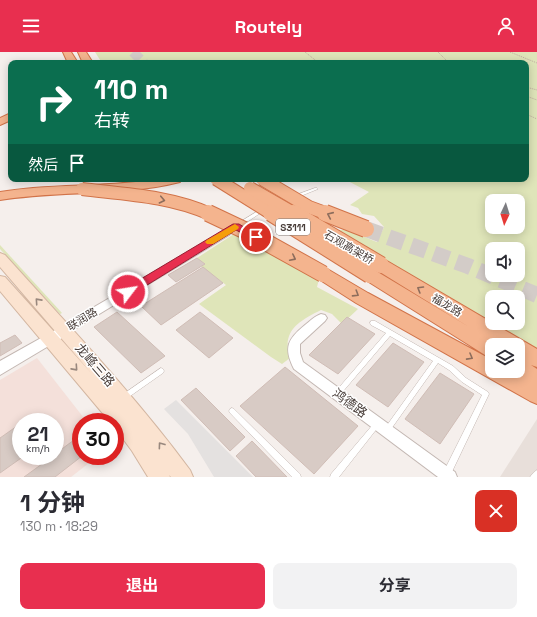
<!DOCTYPE html>
<html lang="zh">
<head>
<meta charset="utf-8">
<style>
  :root { --surface:#fff; --page:#f2f2f3; --text:#2b2b33; --muted:#7c7c81; --accent:#e82f4f }
  body { margin:0; font-family:"Space Grotesk","Noto Sans SC",sans-serif; background:var(--page); color:var(--text); height:100vh; display:flex; flex-direction:column; font-size:15px; white-space:nowrap }
  * { box-sizing:border-box; margin:0 }
  p { font-size:13px; color:var(--muted) }
  .icon { flex:none; width:22px; height:22px; fill:none; stroke:currentColor; stroke-width:2; stroke-linecap:round; stroke-linejoin:round }
  .map { position:relative; height:425px; overflow:hidden }
  .panel { display:flex; flex-direction:column; background:var(--surface); flex:1 }
  .panel>* { flex:none }
  .hud { position:absolute; left:8px; top:8px; width:521px; height:122px; border-radius:8px; box-shadow:0 2px 10px #0003; background:#0b6e4f; color:#fff; overflow:hidden }
  .needle { width:26px; rotate:184deg }
  .controls { position:absolute; left:485px; top:142px; display:grid; gap:8px }
  .controls a { display:grid; place-items:center; width:40px; height:40px; border-radius:8px; background:var(--surface); box-shadow:0 2px 10px #0003; font-size:20px }
  .speed { position:absolute; left:12px; top:361px; display:flex; gap:8px; font-size:20px; font-weight:700; text-align:center }
  .speed>* { display:grid; place-content:center; width:52px; height:52px; border-radius:50%; background:var(--surface); box-shadow:0 2px 10px #0003; line-height:1 }
  .speed small { font-size:10px; font-weight:400 }
  .speed .limit { border:6px solid #d22; background:#fff; color:#111 }
  .pin { position:absolute; display:grid; place-items:center; width:34px; height:34px; color:#fff; margin:-17px; border:2px solid #fff; border-radius:50%; box-shadow:0 1px 4px #0007 }
  .me { position:absolute; width:44px; margin:-22px; rotate:59deg; stroke-linejoin:round; filter:drop-shadow(0 0 3px #0008) }
  .turn { display:flex; align-items:center; gap:14px; height:84px; padding:0 20px; font-size:18px }
  .turn .icon { width:52px; height:52px; stroke-width:2.5 }
  .turn b { display:block; font-size:28px; line-height:34px }
  .then { display:flex; align-items:center; height:38px; padding:0 20px; background:#0003; gap:8px; font-size:15px }
  .round { display:grid; place-items:center; flex:none; width:42px; height:42px; border-radius:8px; background:var(--page) }
  .summary { display:flex; align-items:center; justify-content:space-between; height:68px; padding:0 20px }
  h1 { font-size:24px; font-weight:700; line-height:30px }
  .cta { display:flex; gap:8px; margin-top:auto; padding:8px 20px }
  .cta a { flex:1; height:46px; border-radius:8px; background:var(--accent); color:#fff; font-size:16px; font-weight:700; line-height:46px; text-align:center }
  .cta a+a { background:var(--page); color:var(--text) }
  header { display:flex; justify-content:space-between; align-items:center; height:52px; padding:0 20px; background:var(--accent); color:#fff; font-size:18px; font-weight:700 }
  .map>svg:first-child { display:block }
  .residential { fill:#e8dfda }
  .commercial { fill:#f4e0da; fill-rule:evenodd }
  .green { fill:#dfe5b9; fill-rule:evenodd }
  .parking { fill:#e4e1e0 }
  .building { fill:#d8cbc5; stroke:#d0bdb6 }
  .lines { fill:none; stroke-linecap:round; stroke-linejoin:round }
  .trunk-tunnel-far1 { stroke:#d3ccc8; stroke-width:10; stroke-dasharray:10 5; stroke-linecap:butt }
  .trunk-tunnel { stroke:#d3ccc8; stroke-width:16; stroke-dasharray:16 8; stroke-linecap:butt }
  .service-casing { stroke:#c3b7b2; stroke-width:1 }
  .minor-casing { stroke:#c3b7b2; stroke-width:2 }
  .tertiary-casing { stroke:#c3b7b2; stroke-width:2 }
  .secondary-casing { stroke:#d3b6a1; stroke-width:2 }
  .trunk-casing { stroke:#d17349; stroke-width:2 }
  .path { stroke:#c0aba1; stroke-width:1; stroke-dasharray:1 1; stroke-linecap:butt }
  .service { fill:#fff; fill-rule:evenodd }
  .minor { fill:#fff; fill-rule:evenodd }
  .tertiary { fill:#fff; fill-rule:evenodd }
  .secondary { fill:#fbe3d0; fill-rule:evenodd }
  .trunk { fill:#f4b48e; fill-rule:evenodd }
  .trunk-bridge-far1-casing { stroke:#d17349; stroke-width:14; stroke-linecap:butt }
  .trunk-bridge-casing { stroke:#d17349; stroke-width:18; stroke-linecap:butt }
  .trunk-bridge-far1 { stroke:#f4b48e; stroke-width:12 }
  .trunk-bridge { stroke:#f4b48e; stroke-width:16 }
  .oneway { stroke:#8d6d5c }
  .oneway2 { stroke:#99887e }
  .route { fill:#e82f4f; stroke:#971f33 }
  .slow { fill:#f59e0b }
  .labels { text-anchor:middle; dominant-baseline:central; stroke-width:3; stroke-linejoin:round; paint-order:stroke }
  .shield { fill:#fff; stroke:#807875; stroke-width:1 }
  .shield-label { font-size:10px; font-weight:bold; fill:#493e3a }
  .street-label { font-size:11px; fill:#493e3a; stroke:#fff }
  .near-street-label { font-size:13px; fill:#493e3a; stroke:#fff }
</style>
</head>
<body>
<header><svg class="icon" aria-label="menu" viewBox="0 0 24 24"><path d="M4 6h16M4 12h16M4 18h16"/></svg>Routely<svg class="icon" aria-label="person" viewBox="0 0 24 24"><circle cx="12" cy="8" r="4"/><path d="M4 21q1-7 8-7t8 7"/></svg></header>
<div class="map">
<svg width="537" height="425" viewBox="0 0 537 425">
  <rect width="100%" height="100%" fill="#f5efec"/>
  <path class="residential" d="M537 367V425H500Z"/>
  <path class="commercial" d="M37 306 87 370H81V404H98L71 425H0V328ZM21 370H55V404H21Z"/>
  <g class="green">
    <path d="M95 0H537V297L492 271H518V245H492V271L334 180C348 173 364 186 377 190L384 175 374 164 362 162 358 156 350 153 369 140 344 127H526V11H102ZM492 149H518V175H492ZM492 197H518V223H492Z"/>
    <path d="M237 180 319 227 317 235 358 257 342 272 332 262 321 258C299 269 281 279 290 306L282 312 271 305 199 252 226 233 201 214 205 212 197 206Z"/>
    <path d="M0 193 62 261 60 262 0 197Z"/>
  </g>
  <path class="parking" d="M176 348 253 425H214L188 382 164 357Z"/>
  <g class="building">
    <path d="M197 206 205 212 176 230 168 223Z"/>
    <path d="M203 215 223 231 161 273 141 254Z"/>
    <path d="M117 260 165 304 141 321 94 275Z"/>
    <path d="M200 260 233 286 209 306 176 278Z"/>
    <path d="M347 265 375 282 338 322 309 303Z"/>
    <path d="M15 283 22 291 0 304V291Z"/>
    <path d="M393 291 424 310 388 355 356 333Z"/>
    <path d="M285 315 358 374 314 422 240 354Z"/>
    <path d="M440 321 474 342 440 392 405 367Z"/>
    <path d="M196 336 245 385 230 399 181 348Z"/>
    <path d="M20 372 21 404H24L0 421V386Z"/>
    <path d="M74 388 81 397 82 404 55 425H24L53 404H55V402Z"/>
    <path d="M252 389 287 425H256L236 404Z"/>
  </g>
  <g class="lines">
    <path class="trunk-tunnel-far1" d="M133 0 144 11"/>
    <path class="trunk-tunnel" d="M366 177 468 214 537 243"/>
    <defs>
      <g id="service">
        <path d="M315 136H317L318 137 281 152H277V150Z"/>
        <path d="M261 157H263L265 158 241 174H237V172Z"/>
        <path d="M371 269H375L453 314 466 326 488 340 489 342 450 424 447 425 444 424 443 421 482 343 462 330 449 318 438 311 389 380 387 381 385 380 384 378 385 376 433 309 390 284 340 343 338 344 336 343 335 341 336 339 386 281 371 273 370 271Z"/>
        <path d="M161 316 163 317 164 319 163 321 126 347 124 348 122 347 121 345 122 343Z"/>
        <path d="M232 356 234 357 300 422 301 425H292L230 361 229 359 230 357Z"/>
        <path d="M377 369 379 370 380 372 379 374 339 425H330L331 422 375 370Z"/>
        <path d="M537 418V425H530C532 422 534 420 537 418Z"/>
      </g>
      <g id="minor">
        <path d="M226 178 229 179 231 181 229 183 68 281 64 283 60 281 58 278 60 275Z"/>
        <path d="M321 262 325 263 327 266 325 269 300 292V301L303 310 455 420 457 425H438L294 317C283 295 288 287 305 273 310 269 315 264 321 262Z"/>
      </g>
      <path id="tertiary" d="M57 277 62 278 64 282 62 286 0 323V309Z"/>
      <path id="secondary" d="M0 201 5 203C68 273 134 342 190 418L193 425H171L169 423 170 425H148L132 399 115 376V370H110L0 239V224L5 225 92 322 0 215Z"/>
      <g id="trunk">
        <path d="M63 0H71L78 11H68Z"/>
        <path d="M78 0H86L93 11H83Z"/>
        <path d="M11 61V68L0 73V66Z"/>
        <path d="M158 127H182L180 130C121 145 60 138 0 148V140C52 131 106 136 158 127Z"/>
        <path d="M381 207 387 209 537 297V315L531 313 537 317V352L530 349 356 251 317 226 315 222 317 218 323 216 329 218 368 241 492 308V319H518V307L525 309 518 305V293H492V306L485 303 364 227 362 223 364 219 370 217 376 219 469 275 375 217 373 213 375 209Z"/>
      </g>
    </defs>
    <use href="#service" class="service-casing"/>
    <use href="#minor" class="minor-casing"/>
    <use href="#tertiary" class="tertiary-casing"/>
    <use href="#secondary" class="secondary-casing"/>
    <use href="#trunk" class="trunk-casing"/>
    <g class="path">
      <path d="M305 0 319 11"/>
      <path d="M438 0 449 11"/>
      <path d="M510 0 537 11"/>
      <path d="M526 35 537 38"/>
      <path d="M526 44 537 48"/>
      <path d="M526 62 537 67"/>
    </g>
    <use href="#service" class="service"/>
    <use href="#minor" class="minor"/>
    <use href="#tertiary" class="tertiary"/>
    <use href="#secondary" class="secondary"/>
    <use href="#trunk" class="trunk"/>
    <defs>
      <g id="trunk-bridge-far1">
        <path d="M216 127 272 162"/>
        <path d="M262 127 309 155 328 162"/>
        <path d="M250 136 295 162"/>
        <path d="M82 137C124 142 171 144 210 162"/>
      </g>
      <g id="trunk-bridge">
        <path d="M208 161 244 178 323 222"/>
        <path d="M271 161 370 223"/>
        <path d="M293 161 381 213"/>
        <path d="M325 161 366 177"/>
      </g>
    </defs>
    <use href="#trunk-bridge-far1" class="trunk-bridge-far1-casing"/>
    <use href="#trunk-bridge" class="trunk-bridge-casing"/>
    <use href="#trunk-bridge-far1" class="trunk-bridge-far1"/>
    <use href="#trunk-bridge" class="trunk-bridge"/>
  </g>
  <defs><path id="oneway-chevron" d="M-2-3.5L2.5 0L-2 3.5" fill="none" stroke-width="1.6" stroke-linecap="round" stroke-linejoin="round"/></defs>
  <g class="oneway">
    <use href="#oneway-chevron" transform="translate(162 148) rotate(12)"/>
    <use href="#oneway-chevron" transform="translate(330 163) rotate(-156)"/>
    <use href="#oneway-chevron" transform="translate(293 206) rotate(27)"/>
    <use href="#oneway-chevron" transform="translate(420 237) rotate(-149)"/>
    <use href="#oneway-chevron" transform="translate(356 242) rotate(32)"/>
    <use href="#oneway-chevron" transform="translate(470 305) rotate(29)"/>
  </g>
  <g class="oneway2">
    <use href="#oneway-chevron" transform="translate(38 249) rotate(-132)"/>
    <use href="#oneway-chevron" transform="translate(75 316) rotate(48)"/>
    <use href="#oneway-chevron" transform="translate(161 393) rotate(-126)"/>
  </g>
  <path class="route" d="M233 172H239L260 185 259 187H253L236 178 131 243H124L123 240 124 237Z"/>
  <path class="slow" d="M235 172 239 175 238 177 213 192H207L205 190 207 188Z"/>
  <g class="labels">
    <rect class="shield" x="276" y="167" width="34" height="16" rx="3"/>
    <g class="shield-label">
      <text x="293" y="175">S3111</text>
    </g>
    <g class="street-label">
      <text transform="translate(349 195) rotate(30)">石观高架桥</text>
      <text transform="translate(447 253) rotate(31)">福龙路</text>
      <text transform="translate(82 267) rotate(-31)">联润路</text>
    </g>
    <g class="near-street-label">
      <text transform="translate(95 313) rotate(49)">龙峰三路</text>
      <text transform="translate(350 351) rotate(36)">鸿德路</text>
    </g>
  </g>
</svg>
<div class="controls">
<a><svg class="needle" viewBox="-14 -14 28 28"><path d="M0-13l5 13h-10z" fill="#e53935"/><path d="M0 13l5-13h-10z" fill="#7c7c81"/></svg></a>
<a><svg class="icon" aria-label="sound" viewBox="0 0 24 24"><path d="M4 9h4l5-4v14l-5-4H4zM17 9q2 3 0 6"/></svg></a>
<a><svg class="icon" aria-label="search" viewBox="0 0 24 24"><circle cx="10" cy="10" r="6"/><path d="M15 15l6 6"/></svg></a>
<a><svg class="icon" aria-label="layers" viewBox="0 0 24 24"><path d="M12 4l9 5-9 5-9-5zM3 14l9 5 9-5"/></svg></a>
</div>
<div class="speed"><div>21<small>km/h</small></div><div class="limit">30</div></div>
<div class="pin" style="left:256px;top:185px;background:#d93025"><svg class="icon" aria-label="arrive" viewBox="0 0 24 24"><path d="M6 21V4h12l-3 4 3 4H6"/></svg></div>
<svg class="me" style="left:128px;top:240px" viewBox="-20 -20 40 40"><circle r="17" fill="#e82f4f" stroke="#fff" stroke-width="3"/><path d="M0-11L8 9 0 5-8 9z" fill="#fff"/></svg>
<div class="hud">
<div class="turn"><svg class="icon" aria-label="right" viewBox="0 0 24 24"><path d="M7 20v-9h11M14 6l5 5-5 5"/></svg><div><b>110 m</b>右转</div></div>
<div class="then">然后<svg class="icon" aria-label="arrive" viewBox="0 0 24 24"><path d="M6 21V4h12l-3 4 3 4H6"/></svg></div>
</div>
</div>
<section class="panel">
<div class="summary"><div><h1>1 分钟</h1><p>130 m · 18:29</p></div><a class="round" style="background:#d93025;color:#fff"><svg class="icon" aria-label="close" viewBox="0 0 24 24"><path d="M6 6l12 12M18 6L6 18"/></svg></a></div>
<div class="cta"><a>退出</a><a>分享</a></div>
</section>
</body>
</html>
